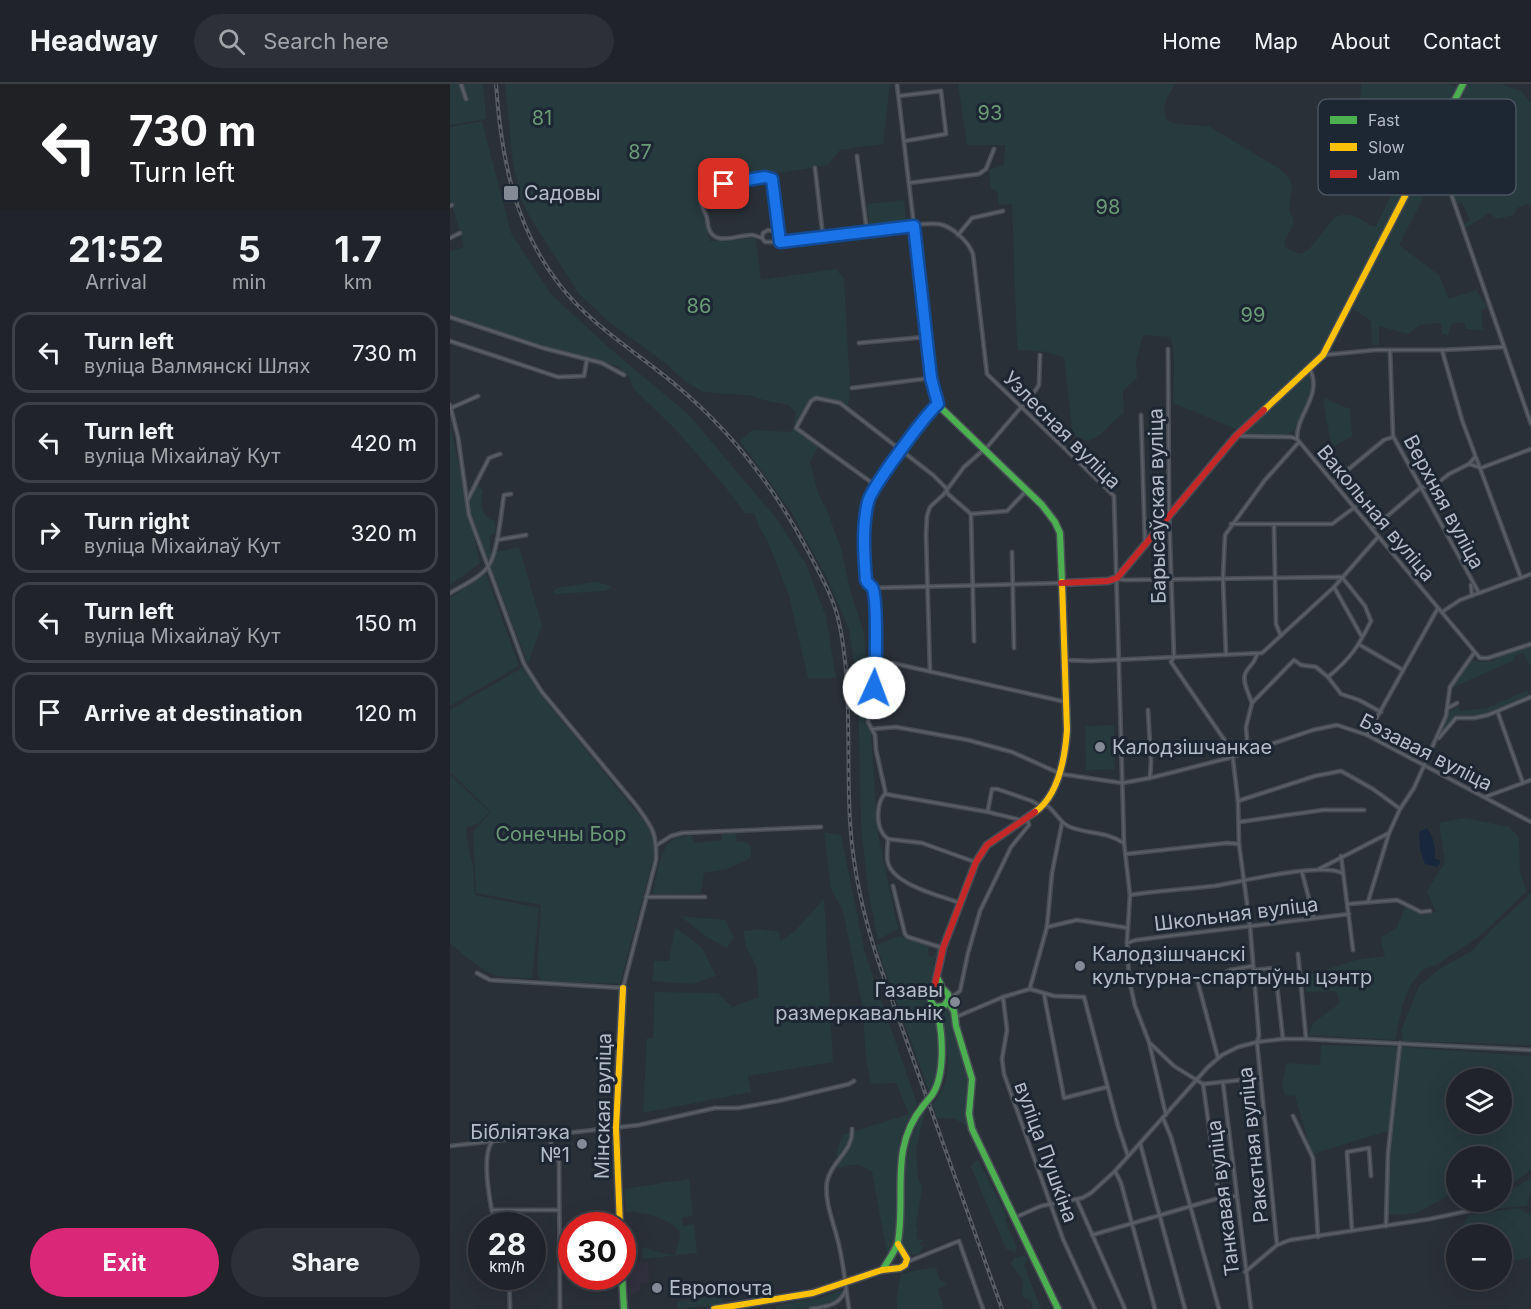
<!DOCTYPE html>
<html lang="en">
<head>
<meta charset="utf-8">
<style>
  :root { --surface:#20242a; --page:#2d3036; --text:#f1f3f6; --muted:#a2a4a8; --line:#3d4147; --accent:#db2777 }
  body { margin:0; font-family:Inter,sans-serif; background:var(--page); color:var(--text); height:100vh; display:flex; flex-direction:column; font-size:22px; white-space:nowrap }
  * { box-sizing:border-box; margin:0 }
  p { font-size:20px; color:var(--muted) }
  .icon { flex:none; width:33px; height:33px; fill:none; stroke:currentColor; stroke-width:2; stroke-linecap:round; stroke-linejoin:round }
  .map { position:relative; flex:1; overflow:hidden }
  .sheet { display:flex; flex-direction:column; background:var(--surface); width:450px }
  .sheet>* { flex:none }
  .banner { background:#202124; color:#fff; overflow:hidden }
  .controls { position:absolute; left:996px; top:984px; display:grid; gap:12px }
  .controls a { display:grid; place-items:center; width:66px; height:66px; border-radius:50%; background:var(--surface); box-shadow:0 6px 24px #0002,0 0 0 2px var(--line); font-size:30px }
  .speed { position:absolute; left:18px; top:1128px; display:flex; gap:12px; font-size:30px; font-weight:700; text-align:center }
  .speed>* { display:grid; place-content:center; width:78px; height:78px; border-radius:50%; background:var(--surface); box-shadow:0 6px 24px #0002,0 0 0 2px var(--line); line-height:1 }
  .speed small { font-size:15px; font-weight:400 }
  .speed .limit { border:9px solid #d22; background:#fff; color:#111 }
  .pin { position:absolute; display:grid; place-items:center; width:51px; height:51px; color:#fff; margin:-26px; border-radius:12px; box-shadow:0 3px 9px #0006 }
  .me { position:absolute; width:66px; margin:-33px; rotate:2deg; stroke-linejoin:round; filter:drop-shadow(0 0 4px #0008) }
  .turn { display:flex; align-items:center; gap:21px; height:126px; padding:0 30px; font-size:27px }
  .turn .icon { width:78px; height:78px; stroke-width:2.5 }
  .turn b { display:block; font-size:42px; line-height:51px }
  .eta { display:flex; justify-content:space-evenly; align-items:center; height:102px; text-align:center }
  .eta b { font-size:36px; font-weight:700; line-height:42px }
  .button { display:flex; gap:12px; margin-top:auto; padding:12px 30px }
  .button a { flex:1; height:69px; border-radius:36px; background:var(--accent); color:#fff; font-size:24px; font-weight:700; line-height:69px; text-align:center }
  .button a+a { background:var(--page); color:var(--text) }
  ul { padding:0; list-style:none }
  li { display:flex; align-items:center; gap:18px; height:81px; margin:0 12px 9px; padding:0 18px; border:3px solid var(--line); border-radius:18px }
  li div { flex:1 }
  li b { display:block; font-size:22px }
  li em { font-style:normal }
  header { display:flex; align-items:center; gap:36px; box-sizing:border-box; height:84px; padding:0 30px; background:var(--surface); border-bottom:2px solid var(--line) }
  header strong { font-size:28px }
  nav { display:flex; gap:33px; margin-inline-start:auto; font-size:21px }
  .search { width:420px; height:54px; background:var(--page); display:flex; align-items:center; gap:15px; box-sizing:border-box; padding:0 21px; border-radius:33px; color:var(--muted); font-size:22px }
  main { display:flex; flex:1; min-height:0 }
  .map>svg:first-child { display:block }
  .medical { fill:#31303e }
  .green { fill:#273a3e; fill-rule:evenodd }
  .water { fill:#19273c }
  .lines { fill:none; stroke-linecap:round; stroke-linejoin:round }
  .street-casing { stroke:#484c55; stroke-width:5 }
  .fast-casing { stroke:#484c55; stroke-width:9 }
  .slow-casing { stroke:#484c55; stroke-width:9 }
  .jam-casing { stroke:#484c55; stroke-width:9 }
  .street { stroke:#5a5e66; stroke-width:2 }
  .fast { stroke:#4caf50; stroke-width:6 }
  .slow { stroke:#ffc107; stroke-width:6 }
  .jam { stroke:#c62828; stroke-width:6 }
  .rail-casing { stroke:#595d64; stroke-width:4 }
  .rail { stroke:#1d2633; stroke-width:1.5; stroke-dasharray:4.5; stroke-linecap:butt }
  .fast-bridge-casing { stroke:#484c55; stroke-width:9; stroke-linecap:butt }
  .fast-bridge { stroke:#4caf50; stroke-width:6 }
  .route-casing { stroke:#114b97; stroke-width:15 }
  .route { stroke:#1a73e8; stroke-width:10 }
  .poi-dot { fill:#848b96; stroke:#1d2633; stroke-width:2 }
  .labels { text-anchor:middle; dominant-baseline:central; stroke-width:6; stroke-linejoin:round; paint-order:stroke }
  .park-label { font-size:20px; fill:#6b9a76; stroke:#1d2633 }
  .poi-label { font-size:20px; fill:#b4bcc9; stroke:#1d2633; text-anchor:start }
  .street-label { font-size:20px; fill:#b4bcc9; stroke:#1d2633 }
  .key { fill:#1d2633; stroke:#4a5360; stroke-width:1.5 }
  .key-label { font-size:16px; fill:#b4bcc9 }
</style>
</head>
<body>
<header>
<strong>Headway</strong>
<div class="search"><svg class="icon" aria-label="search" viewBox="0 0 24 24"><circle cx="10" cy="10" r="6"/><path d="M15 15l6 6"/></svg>Search here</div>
<nav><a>Home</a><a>Map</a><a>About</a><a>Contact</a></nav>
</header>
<main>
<section class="sheet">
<div class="banner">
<div class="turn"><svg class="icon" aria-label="left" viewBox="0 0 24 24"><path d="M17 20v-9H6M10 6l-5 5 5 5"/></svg><div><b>730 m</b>Turn left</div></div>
</div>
<div class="eta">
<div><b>21:52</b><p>Arrival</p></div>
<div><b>5</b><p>min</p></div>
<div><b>1.7</b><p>km</p></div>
</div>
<ul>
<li><svg class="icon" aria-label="left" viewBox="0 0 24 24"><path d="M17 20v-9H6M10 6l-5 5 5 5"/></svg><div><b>Turn left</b><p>вуліца Валмянскі Шлях</p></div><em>730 m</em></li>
<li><svg class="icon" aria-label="left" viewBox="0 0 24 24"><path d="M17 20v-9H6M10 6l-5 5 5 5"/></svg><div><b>Turn left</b><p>вуліца Міхайлаў Кут</p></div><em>420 m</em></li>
<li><svg class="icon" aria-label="right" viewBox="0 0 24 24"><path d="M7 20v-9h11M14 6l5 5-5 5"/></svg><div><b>Turn right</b><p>вуліца Міхайлаў Кут</p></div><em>320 m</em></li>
<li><svg class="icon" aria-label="left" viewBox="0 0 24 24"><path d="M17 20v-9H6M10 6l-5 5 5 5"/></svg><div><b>Turn left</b><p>вуліца Міхайлаў Кут</p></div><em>150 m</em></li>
<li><svg class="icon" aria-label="arrive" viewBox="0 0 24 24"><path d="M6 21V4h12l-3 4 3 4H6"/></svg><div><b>Arrive at destination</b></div><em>120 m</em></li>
</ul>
<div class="button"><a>Exit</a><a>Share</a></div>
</section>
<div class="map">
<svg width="1081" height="1225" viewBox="0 0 1081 1225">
  <rect width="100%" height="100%" fill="#2a3038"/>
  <path class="medical" d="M198 1178 199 1198 190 1199V1207L179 1212 177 1179Z"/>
  <g class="green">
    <path d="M0 0H33L36 35 0 41Z"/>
    <path d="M55 0H440L433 60 390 66 378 81 250 102 249 117 260 157 304 154 306 157 311 196 386 185 394 195 400 304 398 322 367 312 360 316 347 341 344 339 346 329 339 321 313 316 303 312 253 308 234 296 215 279 158 237 129 210 80 133 71 115 63 80Z"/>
    <path d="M508 0H725C718 12 710 23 717 37L728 40 759 42 830 85C849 101 840 108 839 128 850 141 838 146 834 159L837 165 851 170 859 165 886 132C902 129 909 132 921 142H926L953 87 954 77 952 74 917 58 909 52 911 0H997L1007 3 882 249C860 289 819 313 788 346L723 319 724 278 721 253 693 251 686 277 687 294 673 307 674 330C658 337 658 351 637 357L623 351 614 273 596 268 569 266 567 262 562 120 549 121 547 108 541 104 539 86 554 81 555 61H517Z"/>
    <path d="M1017 0H1051L1071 7 1081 19V121L1076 120 1067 124 1064 131 1047 135 1039 129 1016 144 1014 140 1020 136 1012 119H1006L999 97 980 79 978 73C991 48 1007 27 1017 0Z"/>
    <path d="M32 37 61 149 101 210 157 262 239 331 326 434 356 480 376 533 386 594H358L339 512 317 456 309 443 304 429H295L272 399 227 347 184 305 179 293 169 283 141 274 109 267 0 230V167L14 163 0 113V43Z"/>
    <path d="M973 87 983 95 949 161 989 191 999 215 1026 206 1038 224 1031 226 1033 246 1016 245 1014 239H1004L1000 242 998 251 992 250 991 239 970 241 958 250 929 242V261H922L921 237 902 224Z"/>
    <path d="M454 116 456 138 419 142 417 120Z"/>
    <path d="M856 290 862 293 861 313 844 347 834 351H793V348Z"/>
    <path d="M874 314 900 325 902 352 882 364 874 324Z"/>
    <path d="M0 341 30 479 0 501Z"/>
    <path d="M344 344 368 363 360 378 368 409 377 427 391 464 400 506 414 549 428 750 448 845 428 856 418 805 411 742 408 603 399 546 379 498 342 429 290 357 302 346 340 348Z"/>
    <path d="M27 401 33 407C29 419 32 434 45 437L46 449 40 452 41 471 37 475 21 428 20 415Z"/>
    <path d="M69 463 92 541 78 580 41 483 46 468Z"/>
    <path d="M36 490 69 582 0 622V514Z"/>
    <path d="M145 498 159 501 161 504 154 507 105 510 103 508 107 504Z"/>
    <path d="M1081 562V583L1073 569 1064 572 1065 576 1001 604 1003 610 999 611 1000 604 1022 576 1033 578 1043 577 1049 573Z"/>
    <path d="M73 583 90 610 197 741 204 755 203 775 170 900 92 897 87 890 91 821 26 809 23 747 41 728 0 688V626Z"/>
    <path d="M1077 606 1079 611 1035 630 1004 633 993 646 999 628 1008 623 1010 627 1037 624Z"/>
    <path d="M664 641 665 685 636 686 635 642Z"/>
    <path d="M0 691 40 728 28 740 16 743 19 767 23 780 25 811 89 824 82 894C36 895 34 887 0 859Z"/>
    <path d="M1015 734 1059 743 1069 753 1070 788 1077 807 1031 851 988 880 972 886 960 902 952 923 945 956 859 951 862 940 890 919 886 907 856 908V892L906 876 935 872 930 854 947 843 955 823 973 831 986 828 977 807 995 778 989 739Z"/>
    <path d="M286 748 287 758H297L301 763V774L277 785 254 789 251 809 203 810C207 793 208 761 227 754 232 752 238 752 242 752L244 759 272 756V750Z"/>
    <path d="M374 748 391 751 415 869 467 1020 451 1052 448 1072 446 1160 438 1173 422 1088C410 1079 402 1078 389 1085 385 1071 387 1064 393 1051L459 1030 446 999 425 1000 421 999 416 975 412 920 393 827 381 805Z"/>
    <path d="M1081 809V961L953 957 951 946 969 902 989 885 1022 867 1041 846Z"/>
    <path d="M374 815 383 978 298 992 301 1008 193 1029 197 954H203L205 908 268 909 282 923 309 913 306 881 296 863 293 847 311 845 329 848 330 857 344 848Z"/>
    <path d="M230 832 275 836 284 853 277 864 257 853Z"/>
    <path d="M225 843 252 864 266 892 242 900 202 897 204 877H219Z"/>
    <path d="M450 852 479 862 478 872 484 873 487 864 490 865 483 879 486 890 484 902 478 913 485 926 488 979 485 997 479 1007 426 861Z"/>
    <path d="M495 924 499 926 502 929 520 995 517 1042 503 1034H487L482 1020C506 996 497 963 491 933L492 926Z"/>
    <path d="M871 961 948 963 938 1047 862 1070 845 1012 835 1011 832 1002 836 979 870 981Z"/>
    <path d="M952 963 1081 972V1086L1052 1107V1072H1006V1107L967 1129 937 1131 941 1061ZM1006 994H1052V1040H1006Z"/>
    <path d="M475 1026 466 1066 468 1094 472 1104 466 1141 468 1148 466 1149 468 1156 472 1155 473 1157 470 1159V1161H474L469 1170 462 1171 454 1166 450 1158C454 1115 450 1063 475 1026Z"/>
    <path d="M528 1076 557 1132 555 1136 567 1164 565 1169 556 1165 521 1083 523 1079Z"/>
    <path d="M1081 1094V1108L1077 1122 1034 1126 1031 1122 1040 1118H1052V1111Z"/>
    <path d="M239 1095 243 1132 232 1134 233 1142 244 1140 247 1169 193 1175 192 1163 219 1171H225L230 1153 229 1146C217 1134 193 1127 176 1128L174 1105Z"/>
    <path d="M1068 1124 1081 1131V1173L1060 1178 1051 1201 1037 1205 1019 1201 1020 1196H1052V1150H1007L1019 1131Z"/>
    <path d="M574 1171 577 1175 574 1181 591 1225H580L583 1223 581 1217 573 1213C571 1207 574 1204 573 1198 570 1191 564 1186 561 1179L564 1174Z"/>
    <path d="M483 1183 486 1184 490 1196 497 1201 488 1205 494 1225H447C445 1213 449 1202 451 1190Z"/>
    <path d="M392 1206 394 1207 392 1214C372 1225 348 1225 326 1225V1221L372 1213Z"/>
    <path d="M272 1211 273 1220 228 1225 227 1220 229 1217Z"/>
  </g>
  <path class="water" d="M977 744C983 750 986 766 985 775L990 776V780L987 783 975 780 970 766 969 748Z"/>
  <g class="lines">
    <defs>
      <g id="street">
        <path d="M11 0 16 15"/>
        <path d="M447 0 464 142"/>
        <path d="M449 12 491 7 496 50 455 57"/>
        <path d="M407 72 417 148"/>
        <path d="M972 78 988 92 999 104 1081 340"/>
        <path d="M365 84 373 153"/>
        <path d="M459 99 529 90 536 85 544 65"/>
        <path d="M0 122 2 121"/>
        <path d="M508 151 522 134 553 127"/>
        <path d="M0 154 10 149"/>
        <path d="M312 154 313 149 318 146 327 148"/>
        <path d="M330 158 322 95 315 93 254 103C248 112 251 122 256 131 258 136 257 140 259 145 265 163 290 150 303 151 306 152 309 153 312 154L315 158H330C366 154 402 150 437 145 453 143 472 138 489 140 503 143 518 157 523 170L537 290 664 412 674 759 680 811 677 858 679 895 685 922 699 958 716 1031"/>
        <path d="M0 233 93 264 152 279 174 291"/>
        <path d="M0 257 108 293 134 292 137 275"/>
        <path d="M409 259 475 253"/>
        <path d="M718 265 719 428 724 573 721 578 782 667 788 717 789 760 800 842 809 952 807 958 827 1161"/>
        <path d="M940 266 943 352 1029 509"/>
        <path d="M992 266 1012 336 1071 494"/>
        <path d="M874 271 925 266H992L1054 263"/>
        <path d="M402 304 481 294"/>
        <path d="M0 321 8 353 19 431 74 580 92 608 186 721C202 743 207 748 206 776L173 904 40 896 27 889"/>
        <path d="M487 321C476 330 420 405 418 418 412 443 414 472 415 496L422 504 423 510 427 590 418 638 425 651 426 666 435 706V710C427 717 426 738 432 748 433 751 436 753 438 755 438 763 436 771 438 779 444 801 491 812 510 819"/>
        <path d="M1 324 28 312"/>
        <path d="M691 331 695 460"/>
        <path d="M786 352 841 353 847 355 1030 574H1038L1081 560"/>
        <path d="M847 355C846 330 873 312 860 285"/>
        <path d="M1019 380 1031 384 1081 365"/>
        <path d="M883 398 934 356 943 353"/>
        <path d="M425 401 346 344 361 317 366 314 390 319 483 391 496 404 498 410 521 430 557 427 577 406"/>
        <path d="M17 417 39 374 50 370"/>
        <path d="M521 431 524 557"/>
        <path d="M781 440H882L905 423"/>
        <path d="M824 442 826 540 831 552"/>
        <path d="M922 445 970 404 989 398 999 390 1019 380 1025 373"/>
        <path d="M47 456 76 451"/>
        <path d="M562 468 564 564"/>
        <path d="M669 495 675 496 892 493 915 522 921 537C908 563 901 574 878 593"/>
        <path d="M1021 501 1022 512"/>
        <path d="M884 503 912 553"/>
        <path d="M422 504 611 499"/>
        <path d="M0 509C12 502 32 493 39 481 48 467 51 429 54 411L61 410"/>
        <path d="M992 528 1010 516 1081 490"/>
        <path d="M910 561 953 586"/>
        <path d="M776 571 773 494 775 451 815 396 849 358"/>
        <path d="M614 576 641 577 812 569 884 503 928 453"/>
        <path d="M426 585 442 579 616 618"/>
        <path d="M480 588 476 451 477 432 480 423 493 411 514 383 538 362 585 307 589 301 590 271"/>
        <path d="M802 619C799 610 791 596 796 588 800 581 805 579 807 570"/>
        <path d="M998 624 1007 619"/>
        <path d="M698 626 701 678 700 694"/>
        <path d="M1048 629 1073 699"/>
        <path d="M422 645 446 643 518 656 562 668 611 690 672 699 700 694 783 673 863 646 887 641 917 651 1081 738"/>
        <path d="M917 651 988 524"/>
        <path d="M989 654 1006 634H1024L1038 631 1081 613"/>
        <path d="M798 669 796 643 802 619 844 576 851 581 866 583 878 593 891 610 909 616 931 628"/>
        <path d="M435 710 538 728 571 736"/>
        <path d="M1035 713 1081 696"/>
        <path d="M788 717 865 692 891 687 923 705 949 724"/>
        <path d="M596 721C606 727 609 739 620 743 641 751 652 746 674 759"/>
        <path d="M538 726 542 705H547L582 717 592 723"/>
        <path d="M789 738 873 726H914"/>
        <path d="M438 755 472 759 525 778"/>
        <path d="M207 761 221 752 232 749 371 743"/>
        <path d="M676 770 777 759 789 760"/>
        <path d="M891 772 903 866"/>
        <path d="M869 785 939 749"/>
        <path d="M852 788 864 834"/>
        <path d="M443 802 455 850 458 853 493 864"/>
        <path d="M680 811C708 807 736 805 764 802 790 798 871 778 892 789"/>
        <path d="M196 813H255"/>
        <path d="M918 818 939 749 950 725 964 704 996 632 1000 603 1024 569"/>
        <path d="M898 820 947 816 971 828 980 827"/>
        <path d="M597 843 627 836 678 844"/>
        <path d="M677 859 686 856 899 830"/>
        <path d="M848 870 856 954"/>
        <path d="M804 886 825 884 833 955"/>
        <path d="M580 904 597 843 602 789 612 739"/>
        <path d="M594 910 614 1014 657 1003"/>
        <path d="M553 913 557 946 552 975 554 990 613 1155 645 1225"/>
        <path d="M499 915 510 907 518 869 530 827 561 763 579 741 577 734"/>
        <path d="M506 933 553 913 580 905 604 912 634 913 668 1042 678 1072"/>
        <path d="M701 960 724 982 753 1000 810 994"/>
        <path d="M768 974 748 899 767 894 780 886 803 882"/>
        <path d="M773 999 801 1225"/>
        <path d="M753 1000 769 1114"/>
        <path d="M843 1032 863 1074 868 1153"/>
        <path d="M713 1034 721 1053 769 1225"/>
        <path d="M100 1050 101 1063 109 1078 110 1225"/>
        <path d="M43 1057C30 1070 41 1124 45 1142"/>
        <path d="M690 1059 735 1225"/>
        <path d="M0 1062 189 1041 265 1024H288L328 1017 399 1000 404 997"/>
        <path d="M665 1087 671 1099 705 1225"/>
        <path d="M627 1116 675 1225"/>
        <path d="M42 1126H108"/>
        <path d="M564 1134 591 1122 632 1114 641 1109 665 1087 758 983 772 971 788 963 807 958 833 955H856L1081 966"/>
        <path d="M936 1142 938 1070 950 959"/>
        <path d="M902 1147 897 1068 919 1064 921 1092"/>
        <path d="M642 1151 769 1114 786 1112"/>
        <path d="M457 1178 509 1157 533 1225"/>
        <path d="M795 1188 827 1161 840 1156 980 1135 1027 1125 1038 1118"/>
        <path d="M59 1192 60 1225"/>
        <path d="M361 1225C377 1222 389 1222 396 1206"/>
        <path d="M399 1225C396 1205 394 1185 390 1166 386 1144 374 1120 377 1098 381 1077 404 1067 402 1045"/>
      </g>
      <g id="fast">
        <path d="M955 112 1013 0"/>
        <path d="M464 142 481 294 487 320 592 421 605 438 610 449 612 498"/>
        <path d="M488 895 492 904 498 910 499 919 504 927 506 942 522 995 519 1030 522 1045 608 1225"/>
        <path d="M486 923 494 922 498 916"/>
        <path d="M482 1011C495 992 493 953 488 931 486 918 475 920 484 905L492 904"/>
        <path d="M432 1186C436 1181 447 1163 448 1158 456 1110 439 1064 473 1022"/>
        <path d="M172 1192 174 1225"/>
      </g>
      <g id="slow">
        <path d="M814 326 873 271 955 112"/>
        <path d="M585 728C609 711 615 674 617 646L612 498"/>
        <path d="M170 1142 166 1044 173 904"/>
        <path d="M264 1225 363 1209 432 1186 450 1184 455 1181 457 1175 448 1160"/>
      </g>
      <g id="jam">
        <path d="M611 499 658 497 667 494 786 352 814 326"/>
        <path d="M484 905 493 864 526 778 537 761 585 728"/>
      </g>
    </defs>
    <use href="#street" class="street-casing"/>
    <use href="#fast" class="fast-casing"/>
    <use href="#slow" class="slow-casing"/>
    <use href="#jam" class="jam-casing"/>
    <use href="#street" class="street"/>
    <use href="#fast" class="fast"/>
    <use href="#slow" class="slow"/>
    <use href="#jam" class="jam"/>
    <defs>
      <path id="rail" d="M46 0C51 72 64 142 109 200 141 242 188 269 228 303 283 349 326 406 359 469 370 490 382 511 388 534 403 596 396 673 400 737 403 788 414 836 431 885L552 1225"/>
    </defs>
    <use href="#rail" class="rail-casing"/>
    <use href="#rail" class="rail"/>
    <defs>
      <path id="fast-bridge" d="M473 1022 482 1011"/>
    </defs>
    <use href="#fast-bridge" class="fast-bridge-casing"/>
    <use href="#fast-bridge" class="fast-bridge"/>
  </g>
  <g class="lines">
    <defs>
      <path id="route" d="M274 100 315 93 322 95 330 158 464 142 481 294 488 320C476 330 421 404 418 418 412 442 414 472 416 496 417 499 420 501 422 503 428 512 426 590 424 604"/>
    </defs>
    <use href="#route" class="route-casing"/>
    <use href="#route" class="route"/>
  </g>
  <g class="poi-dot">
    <rect x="53" y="101" width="16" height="16" rx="3"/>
    <circle cx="650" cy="663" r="6"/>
    <circle cx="630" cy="882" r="6"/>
    <circle cx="505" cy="918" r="6"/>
    <circle cx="132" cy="1060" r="6"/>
    <circle cx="207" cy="1204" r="6"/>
  </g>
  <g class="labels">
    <g class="park-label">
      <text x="540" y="29">93</text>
      <text x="92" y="34">81</text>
      <text x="190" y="68">87</text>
      <text x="658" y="123">98</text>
      <text x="249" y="222">86</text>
      <text x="803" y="231">99</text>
      <text x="111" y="750">Сонечны Бор</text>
    </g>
    <g class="poi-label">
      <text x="74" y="109">Садовы</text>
      <text x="662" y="663">Калодзішчанкае</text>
      <text x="642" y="870">Калодзішчанскі<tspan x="642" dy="23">культурна-спартыўны цэнтр</tspan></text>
      <text x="493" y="906" text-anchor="end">Газавы<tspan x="493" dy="23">размеркавальнік</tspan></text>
      <text x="120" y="1048" text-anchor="end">Бібліятэка<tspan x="120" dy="23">№1</tspan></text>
      <text x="219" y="1204">Европочта</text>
    </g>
    <g class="street-label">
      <text transform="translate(612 346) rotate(45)">Узлесная вуліца</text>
      <text transform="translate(994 418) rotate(62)">Верхняя вуліца</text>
      <text transform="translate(707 422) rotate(-91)">Барысаўская вуліца</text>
      <text transform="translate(926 429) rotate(50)">Вакольная вуліца</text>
      <text transform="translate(976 668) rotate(27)">Бэзавая вуліца</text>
      <text transform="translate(786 830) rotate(-7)">Школьная вуліца</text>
      <text transform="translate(153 1022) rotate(-89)">Мінская вуліца</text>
      <text transform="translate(803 1061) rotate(-96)">Ракетная вуліца</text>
      <text transform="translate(596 1068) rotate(70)">вуліца Пушкіна</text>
      <text transform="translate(773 1114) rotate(-97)">Танкавая вуліца</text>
    </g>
  </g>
  <rect x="868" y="15" width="198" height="96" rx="9" class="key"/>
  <rect x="880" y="32" width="27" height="8" fill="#4caf50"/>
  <rect x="880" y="59" width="27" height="8" fill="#ffc107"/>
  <rect x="880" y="86" width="27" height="8" fill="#c62828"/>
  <g class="key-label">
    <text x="918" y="42">Fast</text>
    <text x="918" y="69">Slow</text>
    <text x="918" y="96">Jam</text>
  </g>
</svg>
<div class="controls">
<a><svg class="icon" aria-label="layers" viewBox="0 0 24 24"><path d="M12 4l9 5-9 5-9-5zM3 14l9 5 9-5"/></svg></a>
<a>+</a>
<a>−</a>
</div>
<div class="speed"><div>28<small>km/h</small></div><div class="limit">30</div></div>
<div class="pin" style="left:274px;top:100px;background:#d93025"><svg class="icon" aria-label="arrive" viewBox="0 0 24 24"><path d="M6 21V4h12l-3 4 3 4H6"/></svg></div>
<svg class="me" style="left:424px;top:604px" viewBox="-20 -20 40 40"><circle r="19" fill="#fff"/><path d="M0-13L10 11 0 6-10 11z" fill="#1a73e8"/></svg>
</div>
</main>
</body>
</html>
